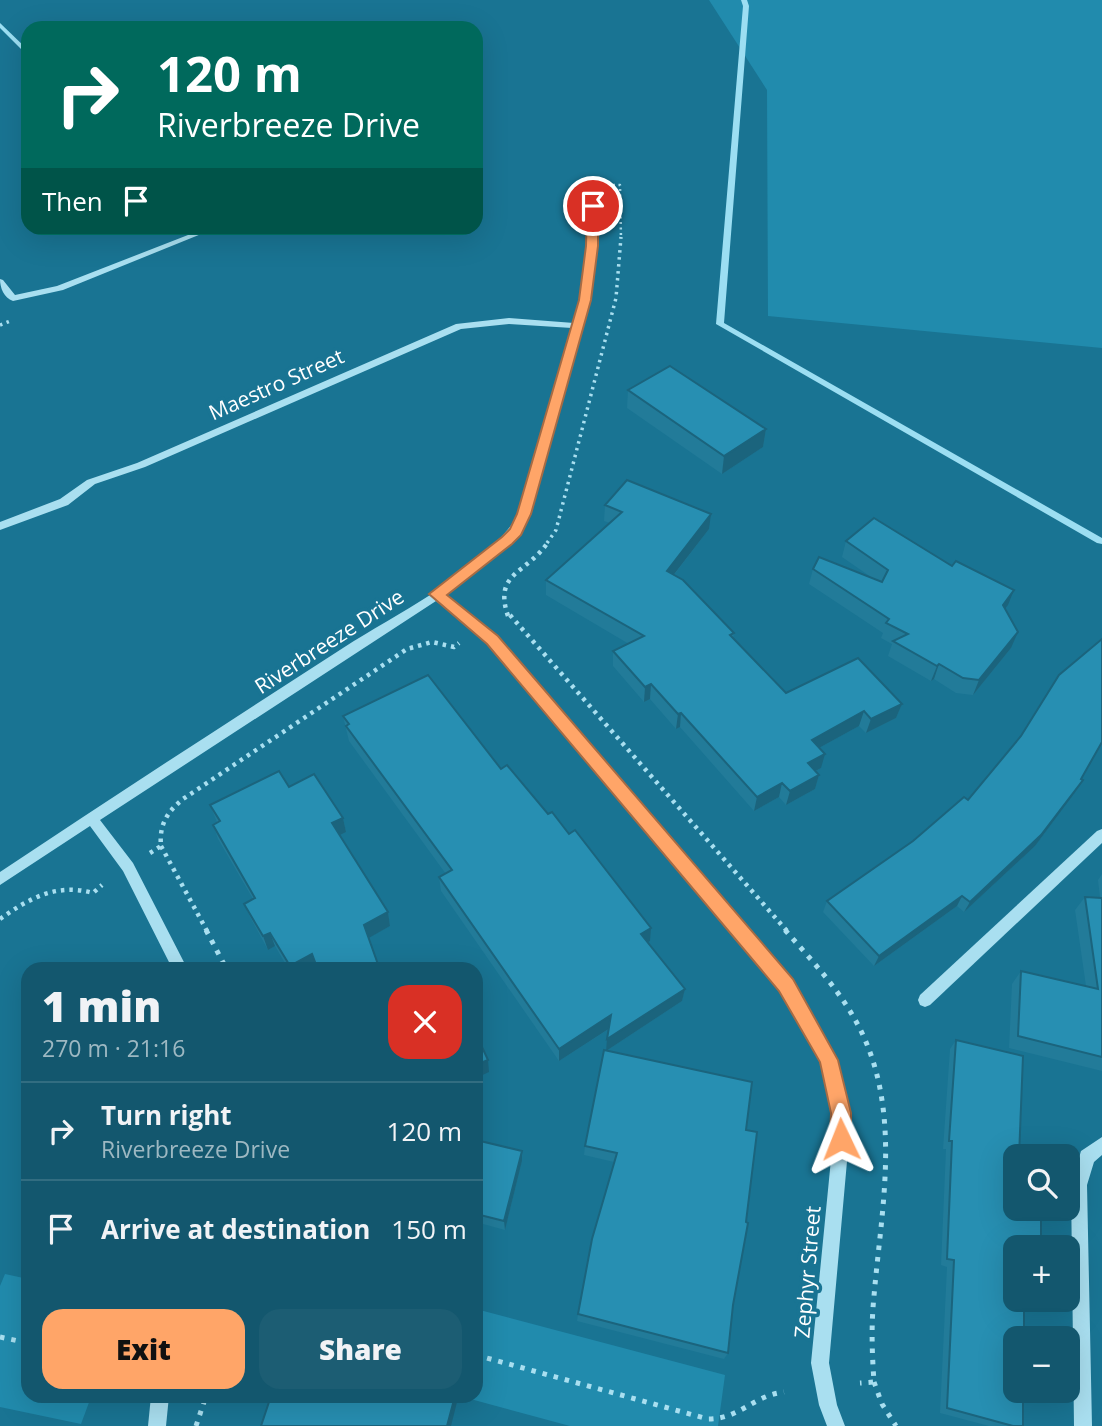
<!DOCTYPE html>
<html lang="en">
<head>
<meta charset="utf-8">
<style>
  :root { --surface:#13576e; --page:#1c5d73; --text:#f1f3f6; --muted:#9db8c2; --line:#326d81; --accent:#ffa568 }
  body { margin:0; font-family:"Open Sans",sans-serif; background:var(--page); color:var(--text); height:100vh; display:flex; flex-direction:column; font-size:26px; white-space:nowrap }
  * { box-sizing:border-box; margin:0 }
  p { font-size:23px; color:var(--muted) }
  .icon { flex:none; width:38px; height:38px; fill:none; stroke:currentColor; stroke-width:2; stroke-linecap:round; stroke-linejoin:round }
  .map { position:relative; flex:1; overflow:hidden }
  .drawer { position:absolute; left:21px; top:962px; width:462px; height:441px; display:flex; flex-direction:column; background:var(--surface); border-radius:21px; box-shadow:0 7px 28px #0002 }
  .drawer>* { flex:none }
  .banner { position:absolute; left:21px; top:21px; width:462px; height:214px; border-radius:21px; box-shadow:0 7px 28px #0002; background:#00695c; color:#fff; overflow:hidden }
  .tools { position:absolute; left:1003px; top:1144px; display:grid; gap:14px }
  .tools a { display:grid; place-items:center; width:77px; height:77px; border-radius:14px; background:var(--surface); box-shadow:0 7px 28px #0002; font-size:35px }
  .pin { position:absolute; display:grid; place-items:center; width:60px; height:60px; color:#fff; margin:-30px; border:4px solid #fff; border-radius:50%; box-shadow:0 2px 7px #0007 }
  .me { position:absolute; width:77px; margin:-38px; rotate:358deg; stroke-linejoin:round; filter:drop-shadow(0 0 5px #0008) }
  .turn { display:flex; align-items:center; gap:24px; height:147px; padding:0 21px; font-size:32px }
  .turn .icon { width:91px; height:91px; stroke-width:2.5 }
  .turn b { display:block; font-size:49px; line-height:60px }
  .then { display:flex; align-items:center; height:66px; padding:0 21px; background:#0003; gap:14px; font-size:26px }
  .round { display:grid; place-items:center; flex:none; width:74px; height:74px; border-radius:21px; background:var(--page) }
  .overview { display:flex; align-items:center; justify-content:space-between; height:119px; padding:0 21px }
  h1 { font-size:42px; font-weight:800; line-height:52px }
  .button { display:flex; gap:14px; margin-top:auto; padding:14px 21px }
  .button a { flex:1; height:80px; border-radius:21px; background:var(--accent); color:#111; font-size:28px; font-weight:800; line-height:80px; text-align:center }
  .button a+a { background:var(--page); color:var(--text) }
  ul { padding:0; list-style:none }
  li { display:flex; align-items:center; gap:21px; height:98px; padding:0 21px; border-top:2px solid var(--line) }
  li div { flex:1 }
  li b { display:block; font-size:26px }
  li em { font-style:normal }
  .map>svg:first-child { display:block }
  .green { fill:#218bad }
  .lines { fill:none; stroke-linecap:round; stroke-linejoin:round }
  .stream { fill:#9cdef2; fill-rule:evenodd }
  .path-far3 { stroke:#a9dff0; stroke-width:2.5; stroke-dasharray:2 3.5; stroke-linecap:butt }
  .path-far2 { stroke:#a9dff0; stroke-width:3.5; stroke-dasharray:2.5 4.5; stroke-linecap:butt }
  .path-far1 { stroke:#a9dff0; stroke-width:4.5; stroke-dasharray:3.5 5; stroke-linecap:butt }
  .path { stroke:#a9dff0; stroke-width:5; stroke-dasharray:4.5 7; stroke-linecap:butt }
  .minor { fill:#a9dff0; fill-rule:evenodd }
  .wall { fill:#227b99 }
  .shaded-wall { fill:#1b647d }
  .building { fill:#278fb2; stroke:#1b647d; stroke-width:2 }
  .route { fill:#ffa568; stroke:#a66b44; stroke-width:2 }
  .labels { text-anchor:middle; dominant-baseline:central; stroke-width:7; stroke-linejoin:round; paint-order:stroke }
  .street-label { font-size:21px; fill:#fff; stroke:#197493 }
</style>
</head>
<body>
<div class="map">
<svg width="1102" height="1426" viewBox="0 0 1102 1426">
  <rect width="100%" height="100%" fill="#197493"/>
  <g class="green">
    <path d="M709 0H1102V348L768 316 767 90Z"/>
    <path d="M5 1274 28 1279V1396L91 1397 81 1424 0 1407V1286Z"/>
    <path d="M476 1309 725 1375 718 1426H570L463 1397 476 1396Z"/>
  </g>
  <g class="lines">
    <g class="stream">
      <path d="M741 0H747L749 6 724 323 1102 538V544L1097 543 716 324 743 6Z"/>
      <path d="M0 23 28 50V56L0 28Z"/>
    </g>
    <path class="path-far3" d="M613 185H620L621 239"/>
    <g class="path-far2">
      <path d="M0 325 13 320"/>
      <path d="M547 543 556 530 616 298 621 237"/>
    </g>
    <g class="path-far1">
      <path d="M510 615 787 931"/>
      <path d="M508 616C493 572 527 574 548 542"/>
      <path d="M161 846 207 931"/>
      <path d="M150 853 161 846C159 825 167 812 183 799L407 649 432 642 454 647 459 643"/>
      <path d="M0 919C30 898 56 883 93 893L102 885"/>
    </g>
    <g class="path">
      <path d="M206 930 227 970"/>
      <path d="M785 930C816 965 848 999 866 1042 900 1123 881 1213 874 1296 871 1325 872 1353 874 1382L860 1383"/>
      <path d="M0 1337 28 1343"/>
      <path d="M476 1355 708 1419C740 1419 752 1396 784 1392"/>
      <path d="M874 1382 882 1404 896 1426"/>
      <path d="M196 1426 206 1396"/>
    </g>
    <g class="minor">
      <path d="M590 185 597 187 596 246 590 300 529 514C508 549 478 573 445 595L497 637 791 980 836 1060 849 1113V1139L829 1363 837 1405 845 1426H827L819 1405 811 1363 833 1139V1113L822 1062 781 990 489 643 436 601 100 820 133 863 188 970H173L123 871 90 826 0 885V872C114 796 228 722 343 648 403 609 479 576 519 514L572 328 509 324 461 329 145 467 95 484 68 505 0 530V522L60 499 87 480 137 463 456 324 509 318 574 323 580 300 588 246Z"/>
      <path d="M206 228H216L63 290 13 301C4 298 0 288 0 279L3 280 15 295 57 286Z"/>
      <path d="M1102 829V843L930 1005 925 1007 920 1005 918 1000 920 995 1097 831Z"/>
      <path d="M1102 1137V1155L1094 1162 1087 1185 1092 1426H1074L1071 1185 1081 1151Z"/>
      <path d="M151 1396H169L166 1426H148Z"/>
    </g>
  </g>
  <g class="wall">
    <path d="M628 390 766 429 763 447 722 474 627 408Z"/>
    <path d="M605 505 709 529 674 575 734 633 733 638 786 693 902 704 896 718 866 733 859 726 819 748 821 768 816 771 819 775 815 789 786 805 779 797 754 811 680 727 676 729 650 699 644 702 613 666V651L629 644 546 595V580L610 523 604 521Z"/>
    <path d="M846 541 952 566 1014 590 1005 609 1011 648 973 695 956 693 934 679 931 681 888 656 892 644 881 638 883 633 809 584 813 569 871 577 842 557Z"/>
    <path d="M343 716 501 769 650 941 648 942 685 989 682 1001 606 1051 746 1130 733 1305 728 1353 724 1359 577 1321 578 1314 614 1162 584 1155 585 1146 606 1051 609 1029 559 1061 441 891 439 877 446 874 349 741Z"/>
    <path d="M1021 736 1083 780 1076 791 1035 846 964 912 957 906 874 966 823 912 827 901 913 841 968 800Z"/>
    <path d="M289 787 343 818 346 832 340 835 388 912 390 926 368 938 380 970H318L317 967 312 970H289L275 946 268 950 250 917 244 904 253 899 218 839 213 825 217 822 210 805Z"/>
    <path d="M1102 874V1071L1009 1048 1012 984 1021 971 1086 986 1075 910 1085 897H1100L1098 880Z"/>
    <path d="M956 1040 1015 1248 1023 1426H989L940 1413 947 1267 941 1265 946 1149H943L950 1049Z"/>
    <path d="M476 1140 522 1161 505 1230 476 1222V1224Z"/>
  </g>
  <g class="shaded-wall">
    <path d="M766 429 763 447 722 474 724 456Z"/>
    <path d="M711 514 709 529 665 586 667 571Z"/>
    <path d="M1014 590 1008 605 996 620 1003 605Z"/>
    <path d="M1018 632 1011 648 973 695 979 680Z"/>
    <path d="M939 664 934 679 931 681 937 666Z"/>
    <path d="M651 684 650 699 644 702 645 687Z"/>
    <path d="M902 704 896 718 866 733 871 719Z"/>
    <path d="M864 711 859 726 808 754 812 740Z"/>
    <path d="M681 713 680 727 676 729 678 714Z"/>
    <path d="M825 754 821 768 804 777 808 763Z"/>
    <path d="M819 775 815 789 786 805 790 791Z"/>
    <path d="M1083 780 1076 791 1035 846 964 912 970 902Z"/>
    <path d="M782 783 779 797 754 811 757 797Z"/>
    <path d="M343 818 346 832 336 837 332 823Z"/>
    <path d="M962 896 957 906 874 966 879 956Z"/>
    <path d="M388 912 390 926 367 939 364 925Z"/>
    <path d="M651 928 650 941 640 947 641 934Z"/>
    <path d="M270 933 275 946 268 950 263 936Z"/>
    <path d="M312 954 317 967 312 970H291L290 966Z"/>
    <path d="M685 989 682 1001 606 1051 607 1039Z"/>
    <path d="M611 1015 610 1028 559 1061V1049Z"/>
    <path d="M488 1060 489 1072 476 1078V1065Z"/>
    <path d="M522 1151V1161L505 1230 504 1221Z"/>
    <path d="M455 1396 457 1402 451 1426H447Z"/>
  </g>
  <g class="building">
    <path d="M670 366 766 429 724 456 628 390Z"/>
    <path d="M627 480 711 514 667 571 683 580 734 633 730 635 786 693 858 658 902 704 871 719 864 711 812 740 825 754 808 763 819 775 790 791 782 783 757 797 681 713 678 714 651 684 645 687 613 651 644 636 546 580 622 512 605 505Z"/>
    <path d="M874 518 952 566 956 561 1014 590 1003 605 1018 632 979 680 963 678 939 664 937 666 893 641 908 634 886 623 889 619 813 569 819 557 882 582 888 570 846 541Z"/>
    <path d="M1102 639V742L1081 779 1083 780 1041 835 970 902 962 896 879 956 827 901 913 841 964 797 968 800 1021 736 1059 675Z"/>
    <path d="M428 675 501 769 507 765 548 814 552 812 569 834 575 830 651 928 641 934 685 989 607 1039 611 1015 559 1049 439 877 452 870 346 726 349 724 343 716Z"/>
    <path d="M279 771 289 787 314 774 343 818 332 823 388 912 364 925 380 970H318L312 954 290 966 270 933 263 936 244 904 255 898 213 825 220 821 210 805Z"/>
    <path d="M1085 897 1102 898V1057L1018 1036 1021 971 1098 989Z"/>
    <path d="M476 1034 488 1060 476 1065Z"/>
    <path d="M956 1040 1023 1056 1019 1157H1015V1209H1041V1248H1015V1300H1024V1339H1015V1391H1023V1426H1013L947 1408 954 1260 947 1259 952 1141H949Z"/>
    <path d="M604 1050 752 1082 746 1130 757 1132 746 1222 748 1223 733 1305 728 1353 578 1314 592 1239 617 1153 585 1146Z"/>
    <path d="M476 1140 522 1151 504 1221 476 1214Z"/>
    <path d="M271 1396H455L447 1426H261Z"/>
  </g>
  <path class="route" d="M593 203 598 206V246L591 300 531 514 521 535 512 544 447 595 498 636 793 979 838 1060 851 1113V1139L848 1146 841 1149 833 1146 830 1139 831 1113 820 1062 779 991 487 644 429 594 502 537 510 529 517 514 579 300 586 246 587 206Z"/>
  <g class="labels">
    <g class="street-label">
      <text transform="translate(276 384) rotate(-24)">Maestro Street</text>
      <text transform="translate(329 641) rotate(-33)">Riverbreeze Drive</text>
      <text transform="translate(807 1272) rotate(-85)">Zephyr Street</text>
    </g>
  </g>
</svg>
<div class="tools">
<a><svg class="icon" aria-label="search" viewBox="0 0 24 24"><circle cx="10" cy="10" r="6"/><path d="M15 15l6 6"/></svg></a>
<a>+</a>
<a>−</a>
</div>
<div class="pin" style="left:593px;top:206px;background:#d93025"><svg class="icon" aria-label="arrive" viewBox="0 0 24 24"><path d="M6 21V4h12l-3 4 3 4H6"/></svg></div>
<svg class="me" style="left:841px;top:1139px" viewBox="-20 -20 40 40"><path d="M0-17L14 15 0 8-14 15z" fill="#ffa568" stroke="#fff" stroke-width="4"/></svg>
<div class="banner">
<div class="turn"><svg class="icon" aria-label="right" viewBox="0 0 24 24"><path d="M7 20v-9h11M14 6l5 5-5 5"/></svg><div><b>120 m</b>Riverbreeze Drive</div></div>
<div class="then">Then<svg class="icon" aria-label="arrive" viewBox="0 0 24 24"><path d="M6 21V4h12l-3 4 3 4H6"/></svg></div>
</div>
<section class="drawer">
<div class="overview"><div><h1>1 min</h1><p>270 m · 21:16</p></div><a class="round" style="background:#d93025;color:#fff"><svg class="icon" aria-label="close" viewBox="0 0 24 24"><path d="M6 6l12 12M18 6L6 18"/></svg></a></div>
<ul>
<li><svg class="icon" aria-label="right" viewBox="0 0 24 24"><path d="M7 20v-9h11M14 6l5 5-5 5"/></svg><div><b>Turn right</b><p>Riverbreeze Drive</p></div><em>120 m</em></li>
<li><svg class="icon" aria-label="arrive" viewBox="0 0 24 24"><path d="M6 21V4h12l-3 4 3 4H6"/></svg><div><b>Arrive at destination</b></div><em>150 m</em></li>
</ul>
<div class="button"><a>Exit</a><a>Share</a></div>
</section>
</div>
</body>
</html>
